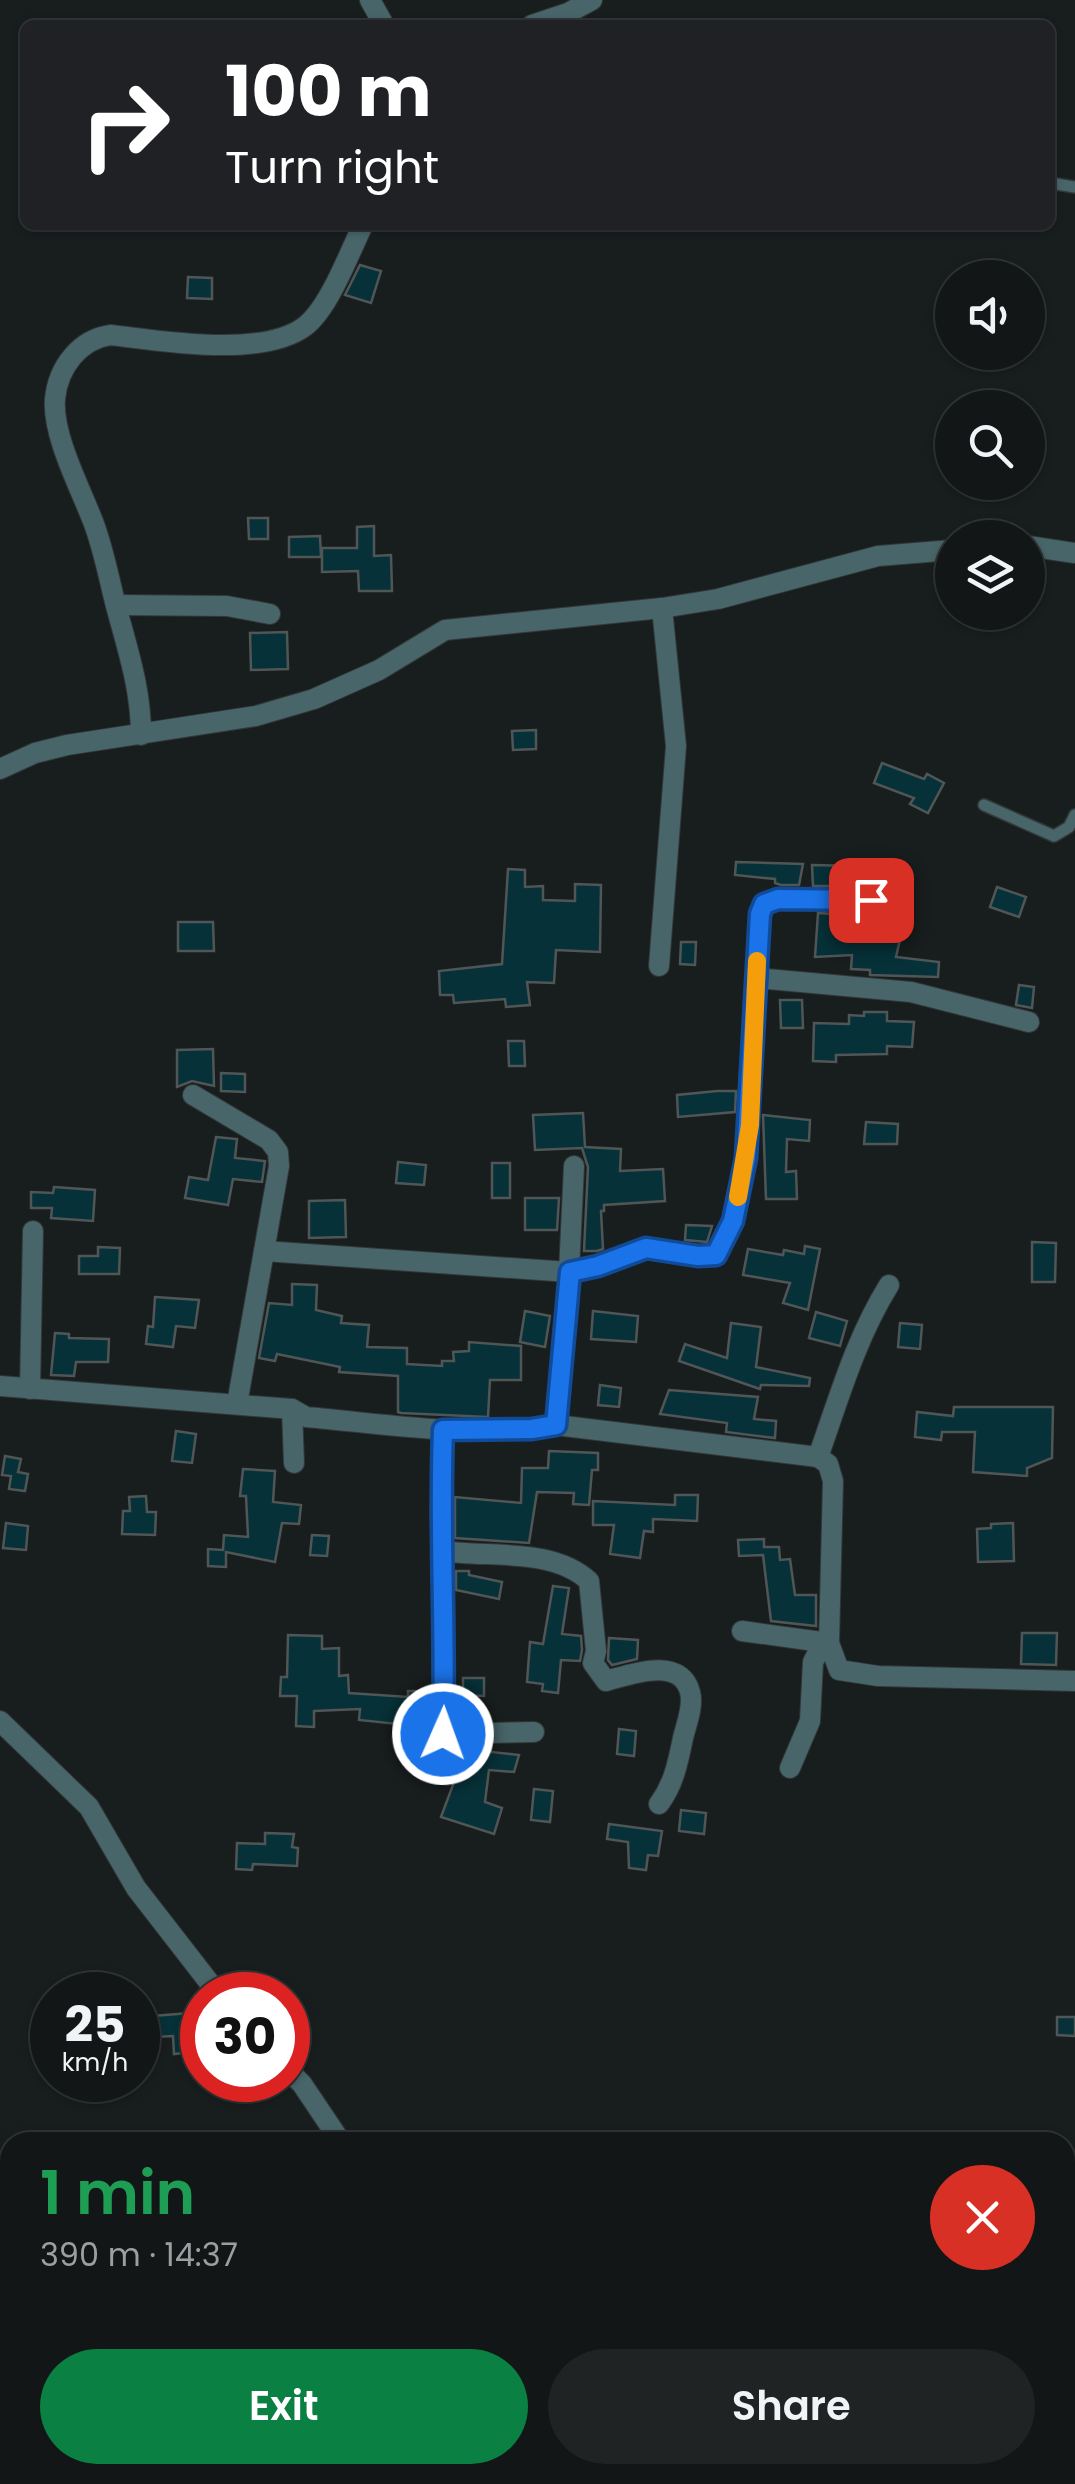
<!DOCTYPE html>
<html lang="en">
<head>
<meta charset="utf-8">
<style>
  :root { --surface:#121616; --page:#1f2323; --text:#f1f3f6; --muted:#9c9fa1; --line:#313535; --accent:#0b8043 }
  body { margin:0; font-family:Poppins,sans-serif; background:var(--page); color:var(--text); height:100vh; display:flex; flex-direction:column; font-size:38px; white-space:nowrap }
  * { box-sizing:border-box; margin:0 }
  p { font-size:32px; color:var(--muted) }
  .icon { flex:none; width:55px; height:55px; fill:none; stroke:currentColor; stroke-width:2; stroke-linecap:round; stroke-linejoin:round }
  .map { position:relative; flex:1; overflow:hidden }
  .panel { position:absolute; left:0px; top:2132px; width:1075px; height:352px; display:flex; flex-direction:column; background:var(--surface); border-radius:30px 30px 0 0; box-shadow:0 2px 8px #0004,0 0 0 2px var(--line) }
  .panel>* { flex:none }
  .hud { position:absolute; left:20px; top:20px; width:1035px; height:210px; border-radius:15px; box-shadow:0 2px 8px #0004,0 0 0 2px var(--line); background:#202124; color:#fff; overflow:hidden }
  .fabs { position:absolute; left:935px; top:260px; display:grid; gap:20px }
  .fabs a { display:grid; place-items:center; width:110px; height:110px; border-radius:50%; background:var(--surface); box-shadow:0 2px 8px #0004,0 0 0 2px var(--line); font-size:50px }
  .speed { position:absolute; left:30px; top:1972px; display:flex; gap:20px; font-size:50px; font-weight:700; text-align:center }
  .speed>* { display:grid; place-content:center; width:130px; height:130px; border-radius:50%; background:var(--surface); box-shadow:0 2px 8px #0004,0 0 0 2px var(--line); line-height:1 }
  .speed small { font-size:25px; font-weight:400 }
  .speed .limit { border:15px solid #d22; background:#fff; color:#111 }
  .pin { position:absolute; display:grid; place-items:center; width:85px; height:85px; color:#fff; margin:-42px; border-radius:20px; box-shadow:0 5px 15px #0006 }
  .me { position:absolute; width:110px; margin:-55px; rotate:2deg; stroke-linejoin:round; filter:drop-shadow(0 0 8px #0008) }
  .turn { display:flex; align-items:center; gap:35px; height:210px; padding:0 40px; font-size:45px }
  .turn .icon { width:130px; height:130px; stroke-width:2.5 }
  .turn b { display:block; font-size:70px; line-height:85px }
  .round { display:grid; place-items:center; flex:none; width:105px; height:105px; border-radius:52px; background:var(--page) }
  .overview { display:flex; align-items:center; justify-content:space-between; height:170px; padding:0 40px }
  h1 { font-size:60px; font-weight:600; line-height:75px; color:#1e9e55 }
  .cta { display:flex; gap:20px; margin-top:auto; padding:20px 40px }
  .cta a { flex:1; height:115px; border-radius:60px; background:var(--accent); color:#fff; font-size:40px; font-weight:600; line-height:115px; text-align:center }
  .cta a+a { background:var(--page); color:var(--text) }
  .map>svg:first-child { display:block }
  .building { fill:#063138; stroke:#505556; stroke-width:2.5 }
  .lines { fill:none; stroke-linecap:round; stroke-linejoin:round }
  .lane-casing { stroke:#323738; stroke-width:14 }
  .street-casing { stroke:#323738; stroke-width:22 }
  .lane { stroke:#48656a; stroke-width:11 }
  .street { stroke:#48656a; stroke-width:20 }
  .route-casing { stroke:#114b97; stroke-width:25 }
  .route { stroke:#1a73e8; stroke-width:18 }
  .slow { stroke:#f59e0b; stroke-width:18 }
</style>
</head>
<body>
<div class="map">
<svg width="1075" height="2484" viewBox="0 0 1075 2484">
  <rect width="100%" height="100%" fill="#181d1e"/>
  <g class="building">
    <path d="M360 265 381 271 371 303 345 295Z"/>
    <path d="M188 277 212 278V299L187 298Z"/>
    <path d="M248 518H268V539H249Z"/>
    <path d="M374 526V556L391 555 392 591H359L358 571 322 572V548H357V527Z"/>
    <path d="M320 536 321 557H289V537Z"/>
    <path d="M287 632 288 669 251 670 250 633Z"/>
    <path d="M536 730V749L513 750 512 731Z"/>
    <path d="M882 763 924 779 927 774 944 783 928 813 910 804 914 798 874 783Z"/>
    <path d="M736 862 803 864 799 885H781L775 883V879L735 875Z"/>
    <path d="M812 865 854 866 855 886H813Z"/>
    <path d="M508 869 525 870V887L543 886V900L575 901V884L601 885 600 952 556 950 554 983 527 982 530 1005 506 1007 505 999 454 1003 453 995H440L439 971 502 964Z"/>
    <path d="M997 887 1026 897 1019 917 990 907Z"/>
    <path d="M818 913 883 917 882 927 902 931 896 957 939 962 938 977 870 975V970L851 969 852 955 815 957Z"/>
    <path d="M178 922H213L214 951H178Z"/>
    <path d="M681 942H696L695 965 680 964Z"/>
    <path d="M1019 985 1034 987 1032 1008 1016 1005Z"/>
    <path d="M780 1000H802L803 1028H781Z"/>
    <path d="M864 1012H887V1021L914 1022 912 1047 887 1046V1054L836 1055V1062L813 1061 814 1023 849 1024V1015L864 1016Z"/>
    <path d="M508 1041H524L525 1066H509Z"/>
    <path d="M213 1049 214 1086 192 1081 177 1087V1050Z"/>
    <path d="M221 1073 245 1074V1092L221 1091Z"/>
    <path d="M717 1091H736L735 1112 678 1117 677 1095Z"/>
    <path d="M583 1113 585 1147 621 1149 620 1171 663 1169 665 1201 604 1205V1211H601L603 1249 597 1251H584L588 1167 582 1148 535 1150 533 1115Z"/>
    <path d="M763 1115 810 1120 809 1141 787 1139 786 1172 796 1171 797 1199H766Z"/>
    <path d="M866 1122 898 1124 897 1144H864Z"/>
    <path d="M216 1137 237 1139 235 1158 265 1161 262 1182 233 1179 228 1205 185 1198 189 1177 208 1180Z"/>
    <path d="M398 1162 426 1165 424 1185 396 1183Z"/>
    <rect x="492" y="1163" width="18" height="35"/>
    <path d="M54 1187 95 1190 93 1221 51 1218 52 1208H31V1192L53 1193Z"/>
    <path d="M525 1198H559L557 1230H525Z"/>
    <path d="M345 1200 346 1237 309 1238V1201Z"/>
    <path d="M686 1225 712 1226 707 1242 685 1240Z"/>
    <path d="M1032 1242 1056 1243 1055 1282H1032Z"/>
    <path d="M805 1246 820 1249 808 1310 783 1303 790 1283 743 1275 748 1249 783 1255 784 1250 804 1254Z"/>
    <path d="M98 1247 120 1248 119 1274H79V1256H98Z"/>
    <path d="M292 1284 317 1285 316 1310 342 1316 341 1323 369 1325 367 1347 407 1348V1364L442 1366V1361H454L453 1352 469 1351V1342L521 1346V1380H490L488 1417 401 1413 398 1412V1376L339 1372 340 1367 277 1354 275 1361 259 1358 269 1303 292 1305Z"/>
    <path d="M155 1297 199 1300 195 1328 176 1326 173 1347 146 1344 148 1326 153 1327Z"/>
    <path d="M525 1311 550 1316 545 1347 520 1342Z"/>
    <path d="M593 1311 638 1316 636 1342 591 1339Z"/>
    <path d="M816 1312 847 1321 840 1346 809 1338Z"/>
    <path d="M731 1323 761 1327 756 1367 810 1378 809 1386 761 1385 760 1389 679 1361 685 1344 727 1358Z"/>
    <path d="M900 1323 922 1325 920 1349 898 1347Z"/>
    <path d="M55 1333 69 1334V1338L109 1339 108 1362H76L74 1376 51 1375Z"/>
    <path d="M600 1385 621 1388 619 1407 598 1405Z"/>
    <path d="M669 1390 758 1397 754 1419 776 1421 775 1438 726 1432 727 1423 660 1414Z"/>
    <path d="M954 1407H1053L1052 1458 1027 1468V1476L973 1472 975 1432H942L941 1440 915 1437 917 1412 953 1416Z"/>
    <path d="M176 1431 196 1434 192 1463 172 1461Z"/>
    <path d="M549 1451 598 1453V1470H592L589 1505 573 1504 574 1493 537 1492 529 1543 455 1538V1497L521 1503 522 1468H548Z"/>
    <path d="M5 1456 21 1459 18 1472 28 1474 25 1491 9 1489 11 1476 2 1475Z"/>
    <path d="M243 1469 275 1471 273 1502 301 1505 299 1524 282 1523 275 1562 226 1552V1567L208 1566V1549L223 1550 224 1535 248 1537 246 1496H240Z"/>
    <path d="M675 1495H698L697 1521 653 1519V1532L644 1531 640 1558 610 1554 614 1525H593V1501L675 1505Z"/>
    <path d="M146 1496 147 1512H156L155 1535 122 1534 123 1511H130L129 1497Z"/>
    <path d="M6 1523 28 1526 26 1550 3 1548Z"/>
    <path d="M1013 1523 1014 1561 978 1562 977 1529 991 1528V1524Z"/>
    <path d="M312 1535 329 1536 327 1556 310 1555Z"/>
    <path d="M764 1539V1547H779L780 1560 790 1559 795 1595H816V1626L771 1621 763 1555 739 1556 738 1540Z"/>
    <path d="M456 1571H469V1575L502 1582 499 1599 456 1590Z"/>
    <path d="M553 1586 569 1588 562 1634 581 1636 582 1650 580 1661 561 1660 558 1693 542 1691 543 1684 527 1682 530 1642 543 1644Z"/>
    <path d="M1022 1633H1057L1056 1665 1021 1664Z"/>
    <path d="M288 1635 322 1636V1649L339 1648V1676L348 1675 349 1693 408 1697V1691H429V1735L407 1731 408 1725 359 1720 360 1709 314 1711V1727L296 1726 297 1696H280L281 1677H287Z"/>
    <path d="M609 1638 638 1640 637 1659 612 1665 608 1660Z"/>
    <path d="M463 1678H484V1696L463 1695Z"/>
    <path d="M619 1729 636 1731 634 1756 617 1754Z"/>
    <path d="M491 1747V1752L519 1755 514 1772 489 1770 485 1802 502 1808 494 1834 441 1817 457 1774 451 1773 453 1748Z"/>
    <path d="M534 1789 553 1791 550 1822 531 1820Z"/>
    <path d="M681 1810 706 1813 704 1834 679 1831Z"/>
    <path d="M609 1824 662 1831 658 1856 648 1855 646 1870 629 1868 628 1842 607 1839Z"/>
    <path d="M265 1833 294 1834 292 1847 298 1848 297 1866 253 1864 252 1870 236 1869 237 1843 265 1844Z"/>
    <path d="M202 2012V2051L174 2054 173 2036 154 2037 153 2016Z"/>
    <path d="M1057 2017H1075V2036L1057 2035Z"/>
  </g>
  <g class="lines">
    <defs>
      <g id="lane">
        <path d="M1050 183 1075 187"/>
        <path d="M984 805 1054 836 1069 827 1075 815"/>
        <path d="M1065 2314 1075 2311"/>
      </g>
      <g id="street">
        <path d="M370 0 384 25"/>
        <path d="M532 25 568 13 592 0"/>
        <path d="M1028 546 1075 553"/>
        <path d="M116 605 227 606 270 614"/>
        <path d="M141 735C141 689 128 651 116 606 109 579 104 551 94 524 81 489 52 436 55 399 58 367 80 339 111 335 162 341 261 358 304 327 329 309 349 253 363 225"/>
        <path d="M0 769 35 753 67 745 256 716 314 699 379 670 445 630 662 608 718 599 878 556 952 550"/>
        <path d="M659 966 676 746 662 608"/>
        <path d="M756 978 911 992 1029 1022"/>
        <path d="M193 1095 269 1140 278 1152 279 1166 264 1251 569 1272 598 1265 646 1247 698 1256 716 1255 733 1221 746 1157 760 914 764 904 778 899 902 900"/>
        <path d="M0 1386 292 1409 306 1417C388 1424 475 1439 556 1425L818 1457 828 1464 833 1481 829 1643 839 1670 878 1676 1075 1681"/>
        <path d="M30 1389 33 1231"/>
        <path d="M237 1404 264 1251"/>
        <path d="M292 1409 294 1463"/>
        <path d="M556 1425 569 1272 574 1166"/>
        <path d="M443 1429 440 1514 442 1551C489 1558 552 1547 589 1581L596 1651 593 1663 606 1681C629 1675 680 1655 690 1692 694 1706 686 1725 683 1738 678 1762 674 1784 659 1804"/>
        <path d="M818 1457C839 1398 856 1338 889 1285"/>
        <path d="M442 1551 443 1734 534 1732"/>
        <path d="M742 1631 829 1643"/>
        <path d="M0 1721 89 1807 136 1888 219 1995"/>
        <path d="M790 1768 810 1721 813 1662 824 1641"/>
        <path d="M288 2070 302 2084 341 2142"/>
        <path d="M1065 2170 1075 2169"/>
      </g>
    </defs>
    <use href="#lane" class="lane-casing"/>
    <use href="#street" class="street-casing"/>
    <use href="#lane" class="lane"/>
    <use href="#street" class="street"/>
  </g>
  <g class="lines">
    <defs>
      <path id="route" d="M443 1734C446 1632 439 1531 443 1430L532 1429 556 1425 570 1272 598 1266 646 1248 698 1256 716 1255 733 1221 746 1158 760 914 764 904 778 899 871 900"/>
    </defs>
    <use href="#route" class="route-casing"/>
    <use href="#route" class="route"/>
    <path class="slow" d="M738 1197 750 1125 757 961"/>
  </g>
</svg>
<div class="fabs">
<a><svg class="icon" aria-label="sound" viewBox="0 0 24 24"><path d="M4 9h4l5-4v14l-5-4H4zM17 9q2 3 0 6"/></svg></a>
<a><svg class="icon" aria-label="search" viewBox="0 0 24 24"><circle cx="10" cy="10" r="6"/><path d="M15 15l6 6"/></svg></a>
<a><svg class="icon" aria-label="layers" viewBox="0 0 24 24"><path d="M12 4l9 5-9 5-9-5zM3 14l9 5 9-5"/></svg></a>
</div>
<div class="speed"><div>25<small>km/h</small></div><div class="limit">30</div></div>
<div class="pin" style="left:871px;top:900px;background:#d93025"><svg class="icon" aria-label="arrive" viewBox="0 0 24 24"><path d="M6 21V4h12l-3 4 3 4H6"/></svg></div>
<svg class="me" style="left:443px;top:1734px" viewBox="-20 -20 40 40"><circle r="17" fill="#1a73e8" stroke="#fff" stroke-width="3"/><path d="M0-11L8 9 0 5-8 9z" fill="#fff"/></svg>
<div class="hud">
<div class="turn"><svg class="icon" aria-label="right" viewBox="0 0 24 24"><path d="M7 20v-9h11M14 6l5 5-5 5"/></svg><div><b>100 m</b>Turn right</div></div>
</div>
<section class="panel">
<div class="overview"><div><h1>1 min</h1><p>390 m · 14:37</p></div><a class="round" style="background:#d93025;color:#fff"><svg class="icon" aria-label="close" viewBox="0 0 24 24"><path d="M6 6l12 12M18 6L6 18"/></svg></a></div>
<div class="cta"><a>Exit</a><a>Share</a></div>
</section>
</div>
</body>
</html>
